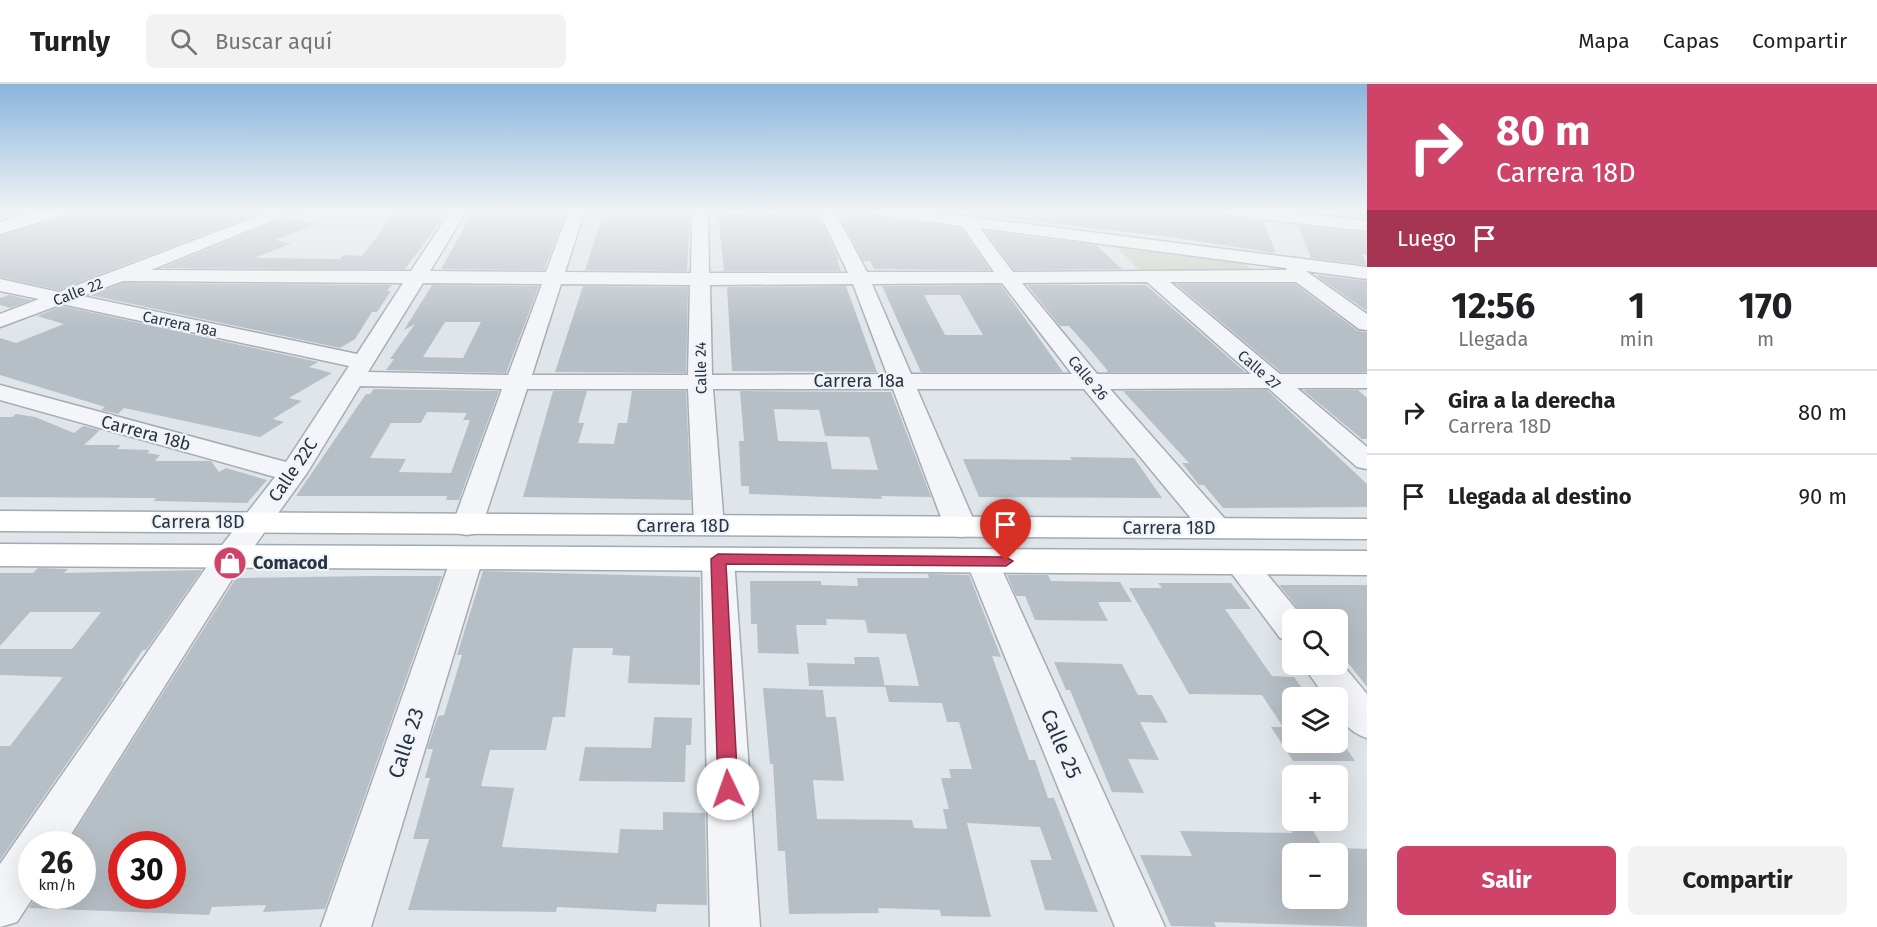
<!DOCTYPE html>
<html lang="es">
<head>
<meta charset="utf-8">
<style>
  :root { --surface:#fff; --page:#f2f2f2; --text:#202124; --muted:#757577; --line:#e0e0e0; --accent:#d04368 }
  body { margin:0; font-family:"Fira Sans",sans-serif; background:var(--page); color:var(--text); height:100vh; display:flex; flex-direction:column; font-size:22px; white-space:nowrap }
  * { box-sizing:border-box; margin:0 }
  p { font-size:20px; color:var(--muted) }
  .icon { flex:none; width:33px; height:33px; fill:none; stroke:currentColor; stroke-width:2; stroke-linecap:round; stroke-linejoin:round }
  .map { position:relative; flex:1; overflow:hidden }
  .details { display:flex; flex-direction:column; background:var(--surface); width:510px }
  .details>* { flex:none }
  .banner { background:#d04368; color:#fff; overflow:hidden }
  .tools { position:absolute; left:1282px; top:525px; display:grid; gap:12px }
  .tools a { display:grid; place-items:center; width:66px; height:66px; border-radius:9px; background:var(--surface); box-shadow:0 6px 24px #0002; font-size:30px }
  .speed { position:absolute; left:18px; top:747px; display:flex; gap:12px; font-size:30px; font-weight:700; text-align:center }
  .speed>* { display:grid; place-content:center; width:78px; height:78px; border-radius:50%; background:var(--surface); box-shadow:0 6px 24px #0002; line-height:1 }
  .speed small { font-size:15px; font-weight:400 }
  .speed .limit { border:9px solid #d22; background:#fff; color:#111 }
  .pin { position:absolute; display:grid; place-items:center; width:51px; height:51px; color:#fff; margin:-62px -26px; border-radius:50% 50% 50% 0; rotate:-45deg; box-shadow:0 0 6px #0007 }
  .pin .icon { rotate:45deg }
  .me { position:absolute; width:66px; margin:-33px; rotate:357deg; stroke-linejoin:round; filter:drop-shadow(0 0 4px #0008) }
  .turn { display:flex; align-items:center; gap:21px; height:126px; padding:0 30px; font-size:27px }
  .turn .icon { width:78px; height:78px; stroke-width:2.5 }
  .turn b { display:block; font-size:42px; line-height:51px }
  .then { display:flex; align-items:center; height:57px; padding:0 30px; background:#0003; gap:12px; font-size:22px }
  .eta { display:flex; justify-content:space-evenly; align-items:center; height:102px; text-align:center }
  .eta b { font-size:36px; font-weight:700; line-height:42px }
  .button { display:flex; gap:12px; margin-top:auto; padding:12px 30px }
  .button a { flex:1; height:69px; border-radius:9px; background:var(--accent); color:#fff; font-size:24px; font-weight:700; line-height:69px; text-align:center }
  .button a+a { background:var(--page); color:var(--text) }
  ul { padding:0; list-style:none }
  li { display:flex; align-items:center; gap:18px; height:84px; padding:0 30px; border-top:2px solid var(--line) }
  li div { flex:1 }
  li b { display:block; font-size:22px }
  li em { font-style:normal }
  header { display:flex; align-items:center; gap:36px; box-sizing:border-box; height:84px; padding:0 30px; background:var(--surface); border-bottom:2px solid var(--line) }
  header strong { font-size:28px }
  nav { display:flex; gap:33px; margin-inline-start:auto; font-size:21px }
  .search { width:420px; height:54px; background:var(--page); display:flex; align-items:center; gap:15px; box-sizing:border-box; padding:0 21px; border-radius:9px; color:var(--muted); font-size:22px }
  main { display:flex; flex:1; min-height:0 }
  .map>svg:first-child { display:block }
  .green { fill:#c8d3c1 }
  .building { fill:#b7bfc6; fill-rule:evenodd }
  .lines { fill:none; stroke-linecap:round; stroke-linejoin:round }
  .minor-casing { stroke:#a5acb3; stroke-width:3 }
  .major-casing { stroke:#9fabb5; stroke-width:3 }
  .minor { fill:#f3f5f8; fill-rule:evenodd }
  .major { fill:#fff; fill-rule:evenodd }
  .route { fill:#d04368; stroke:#872c44; stroke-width:1.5 }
  .labels { text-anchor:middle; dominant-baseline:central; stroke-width:4.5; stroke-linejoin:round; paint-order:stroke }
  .far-street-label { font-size:15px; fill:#283441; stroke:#f0f3f7 }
  .street-label { font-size:18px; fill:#283441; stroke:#f0f3f7 }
  .poi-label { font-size:18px; font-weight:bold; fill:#283441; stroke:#f0f3f7; text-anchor:start }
  .near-street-label { font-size:21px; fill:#283441; stroke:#f0f3f7 }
</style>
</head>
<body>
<header>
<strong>Turnly</strong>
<div class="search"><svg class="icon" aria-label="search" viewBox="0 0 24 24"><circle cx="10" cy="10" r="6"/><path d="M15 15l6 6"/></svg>Buscar aquí</div>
<nav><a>Mapa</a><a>Capas</a><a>Compartir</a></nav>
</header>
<main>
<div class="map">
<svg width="1367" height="843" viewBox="0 0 1367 843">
  <rect width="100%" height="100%" fill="#e0e5e9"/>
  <g class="green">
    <path d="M1301 126H1367V137L1303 130Z"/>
    <path d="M1117 164 1246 180 1257 190H1143Z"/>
  </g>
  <g class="building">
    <path d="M69 126H236L257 130 59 206 0 193V152L66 132Z"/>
    <path d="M938 126H1216L1226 133 1263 137 1276 169 1177 154Z"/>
    <path d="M816 127 839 176H837L841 187H724L718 130Z"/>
    <path d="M396 128H447L405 185 162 184 283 134 317 140 275 156 291 160 254 174 340 175 344 171 362 172Z"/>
    <path d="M473 128H516L566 129 544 186 441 185Z"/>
    <path d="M604 128 690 129 687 187 585 186Z"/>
    <path d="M839 130H870L875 133 961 144 990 186 874 185 870 177H863Z"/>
    <path d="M1298 141 1367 149V171L1362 170 1367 181 1311 174Z"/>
    <path d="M985 147 1096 161 1122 185 1014 186Z"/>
    <path d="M1317 191 1367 197V227L1318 193Z"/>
    <path d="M123 199 392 201 387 207H391L377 228H372L355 255 340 264 90 211Z"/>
    <path d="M1176 200H1295L1358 247 1367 248V288H1281Z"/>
    <path d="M432 201 539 202 506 289 386 286 394 275H390L415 240 404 246ZM445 238H481L463 274 423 273Z"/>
    <path d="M1001 201 1063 288H921L882 202ZM924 211H960L983 251H945Z"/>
    <path d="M1027 201H1146L1245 288H1106L1108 287 1087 262 1069 242H1060Z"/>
    <path d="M583 202 688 203 686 289 555 288Z"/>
    <path d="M846 202 877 288 732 287 727 203Z"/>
    <path d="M9 211 31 216 10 224 0 221V214Z"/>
    <path d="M62 222 318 278 309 283 332 289 289 314 302 317 273 335 284 338 260 353 124 324 118 330 101 326 105 323 0 291V254L16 259 64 240 37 232Z"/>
    <path d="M374 305 499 307 459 416H446L447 412H296L366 310H370ZM427 328 467 329 463 336H470L451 389 399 388 406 375 370 374 391 339H421Z"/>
    <path d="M1267 306 1367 400V423L1223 424 1204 401H1199L1182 379H1189L1123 307Z"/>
    <path d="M1303 306H1358L1367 314V355H1362Z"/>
    <path d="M553 307H587L578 339H584L578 359 614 360 618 339H627L632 307H686L691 416 523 413Z"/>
    <path d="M740 307 891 308 931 413 881 412 882 415 749 410V402H741L739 357H744ZM774 325 819 326 825 352 869 353 878 386 832 385 827 358 778 357Z"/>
    <path d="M16 330 35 333 74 349 83 342 100 346 84 361H121L117 365 150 366 147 369 160 371 155 377H211L219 388 226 384 267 396 247 419 154 417 156 414 0 413V333H12Z"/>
    <path d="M1070 373 1134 374 1162 414 979 413 963 375 1072 376Z"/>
    <path d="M38 484 68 485 64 489 202 486 146 566H143L121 598 124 597 0 776V662H10L63 593 0 591V565H72L101 528H30L0 562V489H33Z"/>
    <path d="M483 487 700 493V601L628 599 630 572 612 571 613 564H573L565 633H553L546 666H490L481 702 514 704 502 763 618 769 620 745 663 746V728L705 729 707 821 657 820 656 828 557 823 556 828 408 826 429 755H413L430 694H425L433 665H427L438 632 444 631 462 571H457Z"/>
    <path d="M928 490 969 491 1001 573 992 572 1029 676H1035L1048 714H1054L1098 828 1045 826 1030 776H1052L1040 743 967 739 991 833 941 832 940 826 878 824 879 829 789 830 785 767H778L773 680H770L763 604 823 606 826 633H836L844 697 813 696 817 735 912 736 914 744 947 745 943 725H949L941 694H951L949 685H972L959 638H947L942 619 889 618 885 601 919 602 906 550 868 549 865 536 826 535 827 541H796L799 570 758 569 757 540H751L750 497H821V501L858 502 857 494H929Z"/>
    <path d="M1007 491H1048L1051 497 1120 498 1132 518H1098L1108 537 1035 536 1025 512H1016Z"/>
    <path d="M370 492H442L325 825 263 828 266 821 212 823 209 831 29 824 36 812H82V760H67L236 494ZM122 760H172V812H122Z"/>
    <path d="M1158 499H1231L1251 525H1225L1272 592 1294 593 1307 611H1285L1293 620V658H1342L1355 677H1293L1271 643H1283L1262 611 1189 610 1129 504H1162Z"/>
    <path d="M1279 501H1367V603L1338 566V536H1307Z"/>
    <path d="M854 573H879L885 603 809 602 807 579 855 580Z"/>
    <path d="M1054 578 1122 580 1138 611H1152L1168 639 1140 638 1159 676 1128 675 1144 709 1112 708 1070 606H1066Z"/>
    <path d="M654 633 692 634 691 661H686L685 698 579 697 585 663 651 664Z"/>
    <path d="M1286 739 1309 740 1327 770H1293V814H1338V764L1367 765V843L1214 838 1216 843 1171 842 1140 771 1192 772 1180 747 1292 749Z"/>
  </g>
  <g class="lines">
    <defs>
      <g id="minor">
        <path d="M274 126H298L151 186 411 187 451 126H467L430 187 546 188 569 126H585L565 188 691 189 692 126H708L709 189H848L818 126H834L867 188H994L962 142 875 131 867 126H916L1367 183V195L1306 187 1367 230V246L1359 245 1296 198H1170L1280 290H1367V304H1297L1367 363V385L1357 383 1268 304 1110 305 1226 436 1231 443 1226 450 1215 452 1204 450 1084 305H917L977 444 972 451 961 453 950 451 945 444 893 305H713L724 442 720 449 709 451 698 449 694 442 688 305H527L482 442 478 449 467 451 456 449 452 442 502 305 360 302 307 389 243 478 65 760H32V812H34L17 838 0 843V780L219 465 275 393 0 316V301L286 378 349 282 62 220 0 243V230L39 215 0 207V195L59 208ZM980 144 1286 184 1287 186 1013 188ZM123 197 403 199 357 270 82 212ZM1147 198 1251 290H1097L1022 199ZM423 199 542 200 508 291 368 288ZM1002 199 1072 290H911L872 200ZM561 200 690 201 688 291H532ZM853 200 887 290 712 291 710 201Z"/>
        <path d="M1218 126H1273L1367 137V147L1226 131Z"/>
        <path d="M467 464 478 467 483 474 371 843H321L451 474 456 467Z"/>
        <path d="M718 465 730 468 734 475 760 843H710L702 475 706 468Z"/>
        <path d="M982 467 994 470 998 477 1165 843H1115L966 477 970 470Z"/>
        <path d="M1240 468 1252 472 1305 536H1293V558L1280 554 1224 479 1228 472Z"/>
        <path d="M1338 575 1367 610V654C1347 647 1338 635 1338 614H1326L1302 580H1338Z"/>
      </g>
      <g id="major">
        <path d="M39 126H67L65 130 0 150V138Z"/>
        <path d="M0 427 1367 435V455L0 447Z"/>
        <path d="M0 460 1367 467V491L0 482Z"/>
      </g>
    </defs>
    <use href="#minor" class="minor-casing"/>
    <use href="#major" class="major-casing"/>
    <use href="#minor" class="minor"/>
    <use href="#major" class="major"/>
  </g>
  <linearGradient id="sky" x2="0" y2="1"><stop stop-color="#89b5dc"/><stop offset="0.52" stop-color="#f1f3f5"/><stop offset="1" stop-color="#f1f3f5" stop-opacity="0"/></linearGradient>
  <rect width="1367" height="244" fill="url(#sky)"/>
  <path class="route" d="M718 470 1006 473 1013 477 1006 482 726 480 738 705 735 711 728 713 721 711 718 705 711 475Z"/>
  <defs>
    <symbol id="shop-disc" viewBox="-11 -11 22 22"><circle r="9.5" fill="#d04368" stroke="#f0f3f7"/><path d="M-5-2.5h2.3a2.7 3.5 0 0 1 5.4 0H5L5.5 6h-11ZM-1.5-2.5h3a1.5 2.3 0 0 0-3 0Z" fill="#fff"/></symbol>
  </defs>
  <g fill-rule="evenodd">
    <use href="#shop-disc" x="211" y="460" width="38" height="38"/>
  </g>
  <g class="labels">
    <g class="far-street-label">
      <text transform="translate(78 208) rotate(-21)">Calle 22</text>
      <text transform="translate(180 240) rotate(12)">Carrera 18a</text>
      <text transform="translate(701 284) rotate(-91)">Calle 24</text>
      <text transform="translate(1259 286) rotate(41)">Calle 27</text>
      <text transform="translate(1088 294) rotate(50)">Calle 26</text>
    </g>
    <g class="street-label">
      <text x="859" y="297">Carrera 18a</text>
      <text transform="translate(146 349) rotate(15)">Carrera 18b</text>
      <text transform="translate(293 386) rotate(-56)">Calle 22C</text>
      <text x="198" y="438">Carrera 18D</text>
      <text x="683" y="442">Carrera 18D</text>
      <text x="1169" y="444">Carrera 18D</text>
    </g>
    <g class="poi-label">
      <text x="253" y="479">Comacod</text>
    </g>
    <g class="near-street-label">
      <text transform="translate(406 659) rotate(-72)">Calle 23</text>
      <text transform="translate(1061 660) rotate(67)">Calle 25</text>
    </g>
  </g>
</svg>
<div class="tools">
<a><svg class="icon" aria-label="search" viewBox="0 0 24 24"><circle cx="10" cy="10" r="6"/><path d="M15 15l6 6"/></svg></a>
<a><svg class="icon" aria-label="layers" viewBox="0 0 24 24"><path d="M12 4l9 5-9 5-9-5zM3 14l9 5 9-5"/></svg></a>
<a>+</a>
<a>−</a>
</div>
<div class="speed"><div>26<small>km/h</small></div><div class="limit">30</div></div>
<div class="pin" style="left:1006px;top:477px;background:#d93025"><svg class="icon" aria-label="arrive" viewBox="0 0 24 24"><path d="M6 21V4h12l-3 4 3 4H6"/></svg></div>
<svg class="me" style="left:728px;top:705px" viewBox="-20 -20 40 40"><circle r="19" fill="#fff"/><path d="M0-13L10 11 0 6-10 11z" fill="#d04368"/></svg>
</div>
<section class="details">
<div class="banner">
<div class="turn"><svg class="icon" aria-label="right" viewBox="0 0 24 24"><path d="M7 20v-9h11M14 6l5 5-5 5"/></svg><div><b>80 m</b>Carrera 18D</div></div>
<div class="then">Luego<svg class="icon" aria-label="arrive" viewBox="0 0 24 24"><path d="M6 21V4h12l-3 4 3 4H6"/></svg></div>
</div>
<div class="eta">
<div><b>12:56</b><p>Llegada</p></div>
<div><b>1</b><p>min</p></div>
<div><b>170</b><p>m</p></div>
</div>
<ul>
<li><svg class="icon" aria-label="right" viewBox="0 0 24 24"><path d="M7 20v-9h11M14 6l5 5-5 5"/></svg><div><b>Gira a la derecha</b><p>Carrera 18D</p></div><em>80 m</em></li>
<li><svg class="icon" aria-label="arrive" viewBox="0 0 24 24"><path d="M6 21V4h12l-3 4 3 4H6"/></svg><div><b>Llegada al destino</b></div><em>90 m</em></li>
</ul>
<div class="button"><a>Salir</a><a>Compartir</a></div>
</section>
</main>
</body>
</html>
